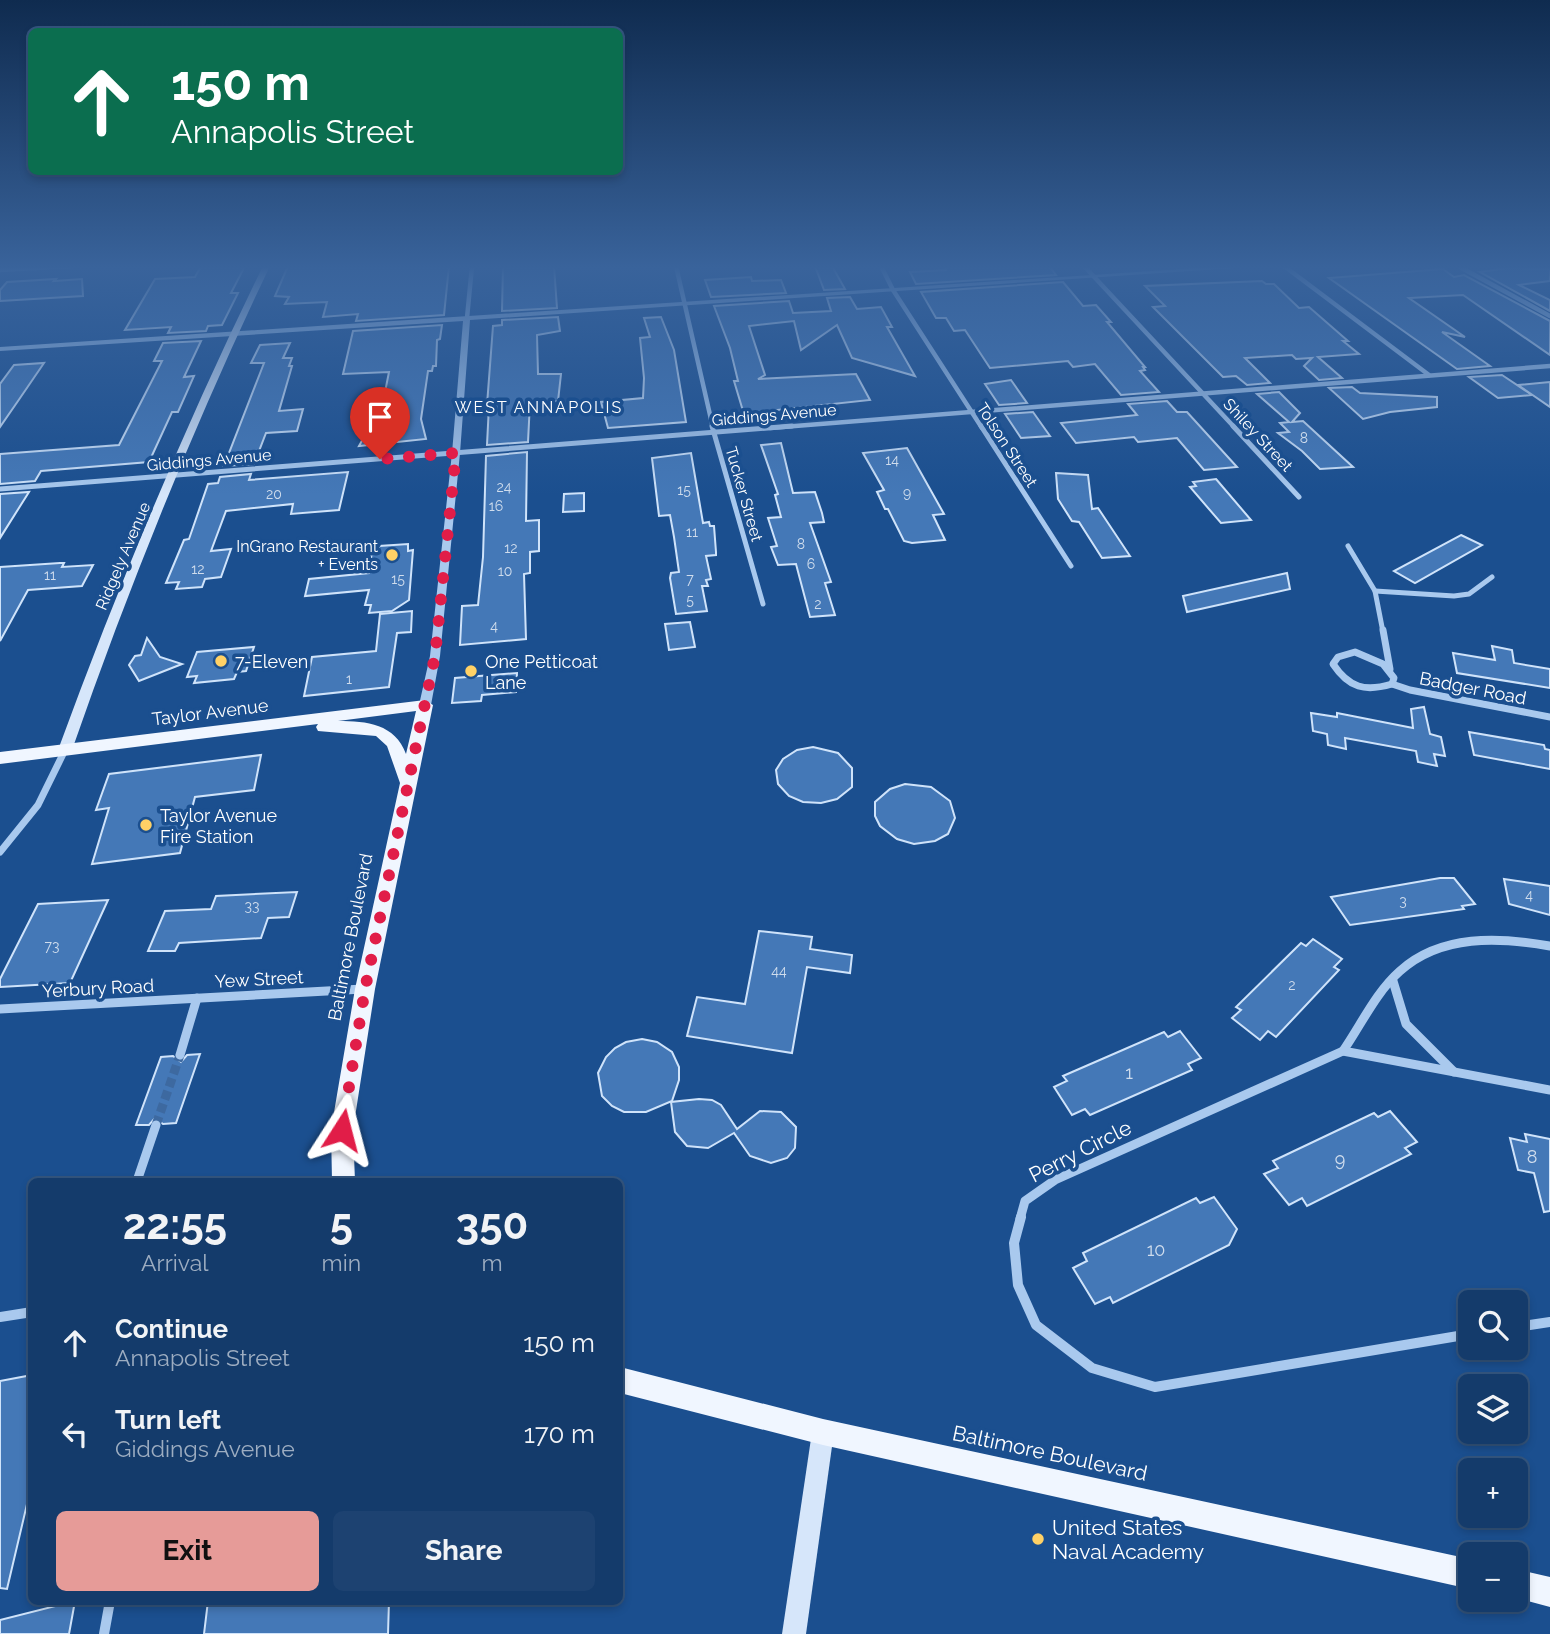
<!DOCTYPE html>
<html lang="en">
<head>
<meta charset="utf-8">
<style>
  :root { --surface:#143b6b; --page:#1d4271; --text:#f1f3f6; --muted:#9dadc1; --line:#33557e; --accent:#e69b98 }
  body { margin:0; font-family:Raleway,sans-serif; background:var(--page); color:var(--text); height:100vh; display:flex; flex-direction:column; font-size:26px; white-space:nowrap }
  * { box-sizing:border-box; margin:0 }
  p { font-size:23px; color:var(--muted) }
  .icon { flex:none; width:38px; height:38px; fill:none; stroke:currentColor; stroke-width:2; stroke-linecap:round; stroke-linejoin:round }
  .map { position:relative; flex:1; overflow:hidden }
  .side { position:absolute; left:28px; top:1178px; width:595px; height:427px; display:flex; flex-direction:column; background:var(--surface); border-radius:10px; box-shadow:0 4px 10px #0003,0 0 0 2px var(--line) }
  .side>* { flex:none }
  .hud { position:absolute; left:28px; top:28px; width:595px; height:147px; border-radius:10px; box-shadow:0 4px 10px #0003,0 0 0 2px var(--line); background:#0b6e4f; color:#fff; overflow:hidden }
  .controls { position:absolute; left:1458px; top:1290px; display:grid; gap:14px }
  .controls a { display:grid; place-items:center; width:70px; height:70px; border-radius:10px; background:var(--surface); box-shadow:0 4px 10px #0003,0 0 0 2px var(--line); font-size:35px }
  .pin { position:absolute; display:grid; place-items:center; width:60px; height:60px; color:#fff; margin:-72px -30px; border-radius:50% 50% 50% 0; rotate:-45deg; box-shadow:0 0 7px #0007 }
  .pin .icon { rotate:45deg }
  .me { position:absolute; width:77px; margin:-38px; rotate:9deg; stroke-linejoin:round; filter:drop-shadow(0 0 5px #0008) }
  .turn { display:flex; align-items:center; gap:24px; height:147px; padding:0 28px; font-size:32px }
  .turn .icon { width:91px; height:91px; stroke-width:2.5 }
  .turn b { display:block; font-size:49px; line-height:60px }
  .eta { display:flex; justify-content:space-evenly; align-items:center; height:119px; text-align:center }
  .eta b { font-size:42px; font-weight:700; line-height:49px }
  .cta { display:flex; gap:14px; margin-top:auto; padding:14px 28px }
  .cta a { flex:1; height:80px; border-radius:10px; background:var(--accent); color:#111; font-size:28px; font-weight:700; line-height:80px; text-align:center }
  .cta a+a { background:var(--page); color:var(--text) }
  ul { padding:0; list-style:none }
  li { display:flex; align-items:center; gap:21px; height:91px; padding:0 28px }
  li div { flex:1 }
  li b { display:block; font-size:26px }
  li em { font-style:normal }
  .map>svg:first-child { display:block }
  .building { fill:#4478b7; stroke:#cfe3fa; stroke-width:2 }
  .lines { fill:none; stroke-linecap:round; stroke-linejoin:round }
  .minor-tunnel { stroke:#3d69a0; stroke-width:9; stroke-dasharray:9 4.5; stroke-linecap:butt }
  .minor-far4 { stroke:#a9c9ee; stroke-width:4.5 }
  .minor-far3 { stroke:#a9c9ee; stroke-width:5 }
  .minor-far2 { stroke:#a9c9ee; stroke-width:7 }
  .minor-far1 { stroke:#a9c9ee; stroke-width:9 }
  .minor { stroke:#a9c9ee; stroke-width:10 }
  .tertiary { fill:#a9c9ee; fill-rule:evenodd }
  .secondary { fill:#d6e6fa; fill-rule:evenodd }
  .primary { fill:#f0f6ff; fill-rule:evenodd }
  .route { stroke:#e11d48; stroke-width:12; stroke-dasharray:0 21.6 }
  .poi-dot { fill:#ffd166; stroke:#1b4f8f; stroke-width:2.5 }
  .labels { text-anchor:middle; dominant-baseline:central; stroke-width:7; stroke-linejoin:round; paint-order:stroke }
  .number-label { font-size:14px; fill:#d0dded }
  .far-neighbourhood-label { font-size:16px; letter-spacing:2px; fill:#fff; stroke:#1b4f8f }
  .far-street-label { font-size:16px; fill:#fff; stroke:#1b4f8f }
  .far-poi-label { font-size:16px; fill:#fff; stroke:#1b4f8f; text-anchor:end }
  .poi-label { font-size:18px; fill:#fff; stroke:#1b4f8f; text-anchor:start }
  .street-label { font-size:18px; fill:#fff; stroke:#1b4f8f }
  .near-number-label { font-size:18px; fill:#d0dded }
  .near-street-label { font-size:21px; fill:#fff; stroke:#1b4f8f }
  .near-poi-label { font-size:21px; fill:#fff; stroke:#1b4f8f; text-anchor:start }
</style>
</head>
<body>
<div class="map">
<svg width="1550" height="1634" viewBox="0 0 1550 1634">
  <rect width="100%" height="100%" fill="#1b4f8f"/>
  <g class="building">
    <path d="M201 266H245L231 293H238L222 325 208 326 206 331 168 333 171 327 125 330 155 279 195 277Z"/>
    <path d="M288 266H449L444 315 356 321 358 314 323 317 327 302 285 304 289 297 275 296Z"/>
    <path d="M503 266H554L557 308 502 311Z"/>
    <path d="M815 266H832L845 289 824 290Z"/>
    <path d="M944 266H1049L1056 275 916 284 910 272 946 270Z"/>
    <path d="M1508 268 1550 269V281L1519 285 1550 300V311L1480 272Z"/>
    <path d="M1443 269 1454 277 1464 275 1550 321V355L1463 295 1409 298 1465 337 1442 332 1490 366 1457 369 1329 278Z"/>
    <path d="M751 277 752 281 781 280 786 293 711 297 705 280Z"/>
    <path d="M56 279 54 281 82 279 83 296 0 301V290L7 282Z"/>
    <path d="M1262 281 1266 284H1274L1299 308 1309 307 1348 341H1343L1359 354 1318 357 1342 378 1319 380 1304 366 1312 358 1296 359 1292 355 1245 358 1270 383 1247 385 1236 376 1223 377 1153 307 1165 306 1145 286Z"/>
    <path d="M1063 282 1083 306 1096 305 1111 322H1107L1145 367H1143L1145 370 1140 371 1159 392 1121 395 1095 364 1073 367 1068 361 990 368 965 330 954 331 946 318H936L921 292Z"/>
    <path d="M850 297 857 309 881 307 892 327H887L915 376 852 358 837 325 801 350 794 321 749 326 765 375 758 379 856 374 870 400 767 411 770 421 743 411 734 381H738L730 348 714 306 789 301 793 313 831 311 827 298Z"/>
    <path d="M558 317 560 331 537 335 538 374H561L558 401 530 402 528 442 487 445 489 405H487L493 326 502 325V320Z"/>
    <path d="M661 317 674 350 686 422 608 428 601 402 643 398 644 378 640 338 650 337 644 318Z"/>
    <path d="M442 325 440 339 437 340 436 366H433L432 371H428L421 419 426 439 359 446 383 402 389 372 343 374 353 331Z"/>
    <path d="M201 341 184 377 194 376 178 412H172L149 462 41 471 35 481 0 484V454L119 445 162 361H154L163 343Z"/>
    <path d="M290 343 283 358H292L289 366H292L279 411 303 409 297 431 266 433 254 464 224 466 264 363H251L260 345Z"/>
    <path d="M44 363 18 401 0 427V384L14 365Z"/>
    <path d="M1502 375 1532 395 1498 398 1469 377Z"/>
    <path d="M1011 380 1027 403 999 405 985 384Z"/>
    <path d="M1550 382V407L1518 385Z"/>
    <path d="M1352 387 1360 393 1437 397V407L1390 412 1363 419 1329 388Z"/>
    <path d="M1279 392 1300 413 1292 422 1303 421 1353 467 1320 469 1302 451 1278 433 1289 432 1280 423 1289 422 1257 394Z"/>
    <path d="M1167 401 1177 412H1187L1237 467 1204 470 1177 438 1138 442 1134 437 1076 443 1061 423 1137 415 1128 404Z"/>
    <path d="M1033 412 1050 436 1021 438 1005 414Z"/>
    <path d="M781 443 793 493 815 492 822 513 824 522 810 523 831 582 825 583 835 615 810 617 796 564 778 565 771 547 777 546 768 518 781 517 775 495 778 494 761 445Z"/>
    <path d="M907 448 944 514 933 515 945 540 912 543 904 541 888 509H885L877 492 884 490 863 453Z"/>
    <path d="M527 452 526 521 539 520V551L530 552V573L524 574 526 639 460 645 462 606 478 605 483 557 486 456Z"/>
    <path d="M691 453 703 523 709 522 710 526H714L716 552V555L706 556 711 579 706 580 708 586H702L707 611 676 614 670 578 671 573 679 572 674 537 670 515 659 516 652 458Z"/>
    <path d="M348 472 339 510 291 514 293 504 226 511 211 551 231 549 221 577 205 579 202 587 176 589 179 582 166 583 184 540 189 539 208 484 218 483 220 477 251 474 249 480Z"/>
    <path d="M1056 473 1088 475 1092 509 1098 508 1130 556 1102 558 1079 522 1072 521 1058 499Z"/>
    <path d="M1216 479 1251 520 1221 523 1190 487 1196 486 1193 482Z"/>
    <path d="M29 492 0 538V494Z"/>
    <path d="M584 493V511L563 512 564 494Z"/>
    <path d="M1461 535 1482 545 1415 583 1394 571Z"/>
    <path d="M408 544V551L413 550 409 600 392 611 369 613 371 605H365L369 590 305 596 309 579 369 573 372 551H378L379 546Z"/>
    <path d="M60 563H64L62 567 93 565 82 586 28 590 0 641V567Z"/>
    <path d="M1287 573 1290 589 1187 612 1183 596Z"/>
    <path d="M412 611 411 632 397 633 389 687 304 696 312 657 376 651 380 614Z"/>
    <path d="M690 622 695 647 669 650 665 624Z"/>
    <path d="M147 638 160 657 182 664 139 681 129 665 135 656 141 655Z"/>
    <path d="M1492 646 1512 650 1514 663 1550 669V688L1457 673 1453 653 1495 660Z"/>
    <path d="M254 647 246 671 237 672 234 679 194 683 197 676 187 677 197 652Z"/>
    <path d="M517 673 516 692 482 695 481 701 452 703 455 678Z"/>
    <path d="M1424 707 1430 734 1441 737 1445 756 1434 754 1437 766 1418 762 1416 751 1345 738 1346 749 1328 745 1327 734 1313 731 1311 713 1337 717V713L1413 728 1411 709Z"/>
    <path d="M1469 732 1544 745 1545 749 1550 750V769L1474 755Z"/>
    <path d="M813 747 838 753 852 768V787L837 799 821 803 803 802 789 796 778 784 776 770 783 759 797 750Z"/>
    <path d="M261 755 254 790 195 797 180 853 92 864 109 808 96 810 109 774Z"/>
    <path d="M905 784 931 787 950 801 955 818 948 834 935 841 914 844 897 839 880 826 875 816V802L890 789Z"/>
    <path d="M1440 878H1454L1475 904 1462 906 1464 909 1350 925 1331 897Z"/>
    <path d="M1504 879 1550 886V915L1509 904Z"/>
    <path d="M297 892 289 917 268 918 261 938 179 943 175 951H148L165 911 211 909 216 896Z"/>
    <path d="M108 900 70 983 0 987V979L38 904Z"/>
    <path d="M759 931 812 937 810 949 852 955 850 973 807 967 792 1053 687 1036 697 997 745 1004Z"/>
    <path d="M1313 939 1342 959 1334 967 1339 970 1276 1037 1268 1031 1260 1040 1232 1018 1241 1010 1236 1007 1301 943 1306 946Z"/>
    <path d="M1180 1031 1201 1058 1188 1064 1192 1070 1090 1115 1085 1109 1072 1115 1054 1087 1067 1081 1063 1076 1164 1032 1168 1037Z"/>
    <path d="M642 1039 657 1042 672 1052 679 1067V1080L672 1101 646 1112H624L612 1106 602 1096 598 1073 606 1057 615 1048 626 1042Z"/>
    <path d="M200 1054 176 1123 163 1124 155 1118 149 1125H136L161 1057 173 1056 181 1062 187 1055Z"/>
    <path d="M699 1099 712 1100 721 1105 737 1129 760 1111 781 1112 796 1127 795 1148 787 1158 771 1163 750 1156 734 1133 708 1148 687 1146 675 1132 671 1102Z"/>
    <path d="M1390 1111 1417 1142 1405 1148 1411 1154 1307 1206 1302 1198 1289 1205 1264 1174 1278 1168 1273 1161 1374 1113 1378 1117Z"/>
    <path d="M1525 1134 1550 1139V1211L1544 1212 1534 1173 1518 1170 1510 1138 1527 1142Z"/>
    <path d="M1214 1197 1237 1229 1229 1245 1113 1303 1110 1297 1095 1304 1073 1268 1087 1261 1083 1253 1196 1198 1200 1203Z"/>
    <path d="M32 1375V1483L7 1589 0 1588V1381Z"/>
    <path d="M75 1601 69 1634H0V1620Z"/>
    <path d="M208 1601H389L388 1634H204Z"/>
  </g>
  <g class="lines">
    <path class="minor-tunnel" d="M156 1125 180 1055"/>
    <g class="minor-far4">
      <path d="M676 266 713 428"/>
      <path d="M881 266 893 290 982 428"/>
      <path d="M1084 266 1235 428"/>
      <path d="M1284 266 1429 375"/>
      <path d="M1458 266 1550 316"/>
      <path d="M0 270 71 266"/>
      <path d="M467 318 472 266"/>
      <path d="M770 428 1550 366"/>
    </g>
    <g class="minor-far3">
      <path d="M712 426 763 604"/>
      <path d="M981 426 1071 566"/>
      <path d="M1233 426 1299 497"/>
      <path d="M0 489 792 426"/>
      <path d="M1348 546 1375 591 1383 632"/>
      <path d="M1375 591 1454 596 1469 594 1492 577"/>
    </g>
    <g class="minor-far2">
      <path d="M1383 630 1390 669"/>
      <path d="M1355 652 1383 664 1394 678 1392 684C1365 692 1349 688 1333 664L1338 657Z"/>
      <path d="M1392 684 1410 690 1550 717"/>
      <path d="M0 852 38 805 65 750"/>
    </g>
    <g class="minor-far1">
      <path d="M1550 946C1499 937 1441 934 1400 971 1376 992 1361 1025 1343 1051L1550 1090"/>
      <path d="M1393 981 1406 1024 1454 1072"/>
      <path d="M0 1009 363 989"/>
      <path d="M180 1055 197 998"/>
      <path d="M137 1181 156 1125"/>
      <path d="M1020 1219 1025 1201 1055 1180 1343 1051"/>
    </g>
    <g class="minor">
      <path d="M1021 1217 1014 1243 1018 1285 1036 1325 1092 1368 1155 1387 1470 1334"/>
      <path d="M0 1317 32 1312"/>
      <path d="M1516 1327 1550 1322"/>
      <path d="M104 1634 110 1601"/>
    </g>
    <path class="tertiary" d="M1227 266H1264L470 320 460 453 440 656 431 705 425 709 419 705 430 656 452 453 463 321 0 351V347Z"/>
    <g class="secondary">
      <path d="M263 266H270C195 423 129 586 72 750L70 753H60L58 750C118 586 186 423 263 266Z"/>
      <path d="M823 1421 831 1424 834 1432 806 1634H782L812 1432 815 1424Z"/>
    </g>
    <g class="primary">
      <path d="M425 700 433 705 375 989 353 1130 355 1181H332L331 1130 355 989 400 783 387 746 376 736 318 731 316 727 318 724 0 764V752ZM416 711 406 754C395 724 367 721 338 721Z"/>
      <path d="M620 1367 823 1419 1470 1559V1589L823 1445 620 1393Z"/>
      <path d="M1516 1569 1550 1577V1607L1516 1598Z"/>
    </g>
  </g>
  <linearGradient id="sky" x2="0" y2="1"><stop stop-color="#0f2b4f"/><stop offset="0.54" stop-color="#39639b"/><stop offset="1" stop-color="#39639b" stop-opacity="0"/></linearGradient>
  <rect width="1550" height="495" fill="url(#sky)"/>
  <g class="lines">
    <path class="route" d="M342 1130 365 989 435 656 456 453 380 459"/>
  </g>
  <g class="poi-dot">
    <circle cx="392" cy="555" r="7"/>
    <circle cx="221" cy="661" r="7"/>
    <circle cx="471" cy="671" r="7"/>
    <circle cx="146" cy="825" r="7"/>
    <circle cx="1038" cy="1539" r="7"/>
  </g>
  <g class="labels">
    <g class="number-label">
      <text x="1304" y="438">8</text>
      <text x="892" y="460">14</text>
      <text x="504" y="487">24</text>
      <text x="684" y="490">15</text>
      <text x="907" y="493">9</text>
      <text x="274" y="494">20</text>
      <text x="496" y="506">16</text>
      <text x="692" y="532">11</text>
      <text x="801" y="544">8</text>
      <text x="511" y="548">12</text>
      <text x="811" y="564">6</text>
      <text x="198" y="569">12</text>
      <text x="505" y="571">10</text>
      <text x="50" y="575">11</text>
      <text x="398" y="579">15</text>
      <text x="690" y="579">7</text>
      <text x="690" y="600">5</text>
      <text x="818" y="604">2</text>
      <text x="494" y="626">4</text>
      <text x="349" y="679">1</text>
      <text x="1529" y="895">4</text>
      <text x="1403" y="901">3</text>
      <text x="252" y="906">33</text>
      <text x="52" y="946">73</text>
      <text x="779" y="971">44</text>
      <text x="1292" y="985">2</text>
    </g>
    <g class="far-neighbourhood-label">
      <text x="539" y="407">WEST ANNAPOLIS</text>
    </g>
    <g class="far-street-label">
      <text transform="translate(774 415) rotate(-5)">Giddings Avenue</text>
      <text transform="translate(1258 435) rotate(47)">Shiley Street</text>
      <text transform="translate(1007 445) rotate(57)">Tolson Street</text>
      <text transform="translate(209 460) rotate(-5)">Giddings Avenue</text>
      <text transform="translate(744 494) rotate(74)">Tucker Street</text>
      <text transform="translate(123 556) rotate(-67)">Ridgely Avenue</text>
    </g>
    <g class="far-poi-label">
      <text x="378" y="546">InGrano Restaurant<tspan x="378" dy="18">+ Events</tspan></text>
    </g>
    <g class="poi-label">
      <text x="235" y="661">7-Eleven</text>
      <text x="485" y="661">One Petticoat<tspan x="485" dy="21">Lane</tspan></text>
      <text x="160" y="815">Taylor Avenue<tspan x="160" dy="21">Fire Station</tspan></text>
    </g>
    <g class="street-label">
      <text transform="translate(1473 688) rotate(11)">Badger Road</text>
      <text transform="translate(210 712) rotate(-7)">Taylor Avenue</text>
      <text transform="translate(350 937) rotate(-79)">Baltimore Boulevard</text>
      <text transform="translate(259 979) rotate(-3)">Yew Street</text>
      <text transform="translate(98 988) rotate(-3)">Yerbury Road</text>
    </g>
    <g class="near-number-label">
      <text x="1129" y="1072">1</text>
      <text x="1532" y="1156">8</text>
      <text x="1340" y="1159">9</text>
      <text x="1156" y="1249">10</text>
    </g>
    <g class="near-street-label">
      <text transform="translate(1080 1151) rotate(-27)">Perry Circle</text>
      <text transform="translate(1050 1453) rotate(12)">Baltimore Boulevard</text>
    </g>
    <g class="near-poi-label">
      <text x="1052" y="1527">United States<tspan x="1052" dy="24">Naval Academy</tspan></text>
    </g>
  </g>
</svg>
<div class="controls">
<a><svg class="icon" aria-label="search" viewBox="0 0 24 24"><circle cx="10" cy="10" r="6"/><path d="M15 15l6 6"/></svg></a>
<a><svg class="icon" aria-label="layers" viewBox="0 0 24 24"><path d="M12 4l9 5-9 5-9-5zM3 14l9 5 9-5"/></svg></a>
<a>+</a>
<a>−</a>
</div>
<div class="pin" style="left:380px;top:459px;background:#d93025"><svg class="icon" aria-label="arrive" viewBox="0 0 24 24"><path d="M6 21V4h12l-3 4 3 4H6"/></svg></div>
<svg class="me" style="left:342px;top:1130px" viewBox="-20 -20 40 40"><path d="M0-17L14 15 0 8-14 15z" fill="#e11d48" stroke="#fff" stroke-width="4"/></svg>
<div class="hud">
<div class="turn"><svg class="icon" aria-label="ahead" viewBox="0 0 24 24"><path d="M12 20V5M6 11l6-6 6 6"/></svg><div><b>150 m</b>Annapolis Street</div></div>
</div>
<section class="side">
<div class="eta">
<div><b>22:55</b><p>Arrival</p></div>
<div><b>5</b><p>min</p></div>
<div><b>350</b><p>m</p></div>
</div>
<ul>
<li><svg class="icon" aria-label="ahead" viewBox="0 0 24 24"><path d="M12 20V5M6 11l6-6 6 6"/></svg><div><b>Continue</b><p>Annapolis Street</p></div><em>150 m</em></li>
<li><svg class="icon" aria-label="left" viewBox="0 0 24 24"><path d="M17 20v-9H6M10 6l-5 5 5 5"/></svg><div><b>Turn left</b><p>Giddings Avenue</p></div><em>170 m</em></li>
</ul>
<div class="cta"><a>Exit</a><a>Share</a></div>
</section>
</div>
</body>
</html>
